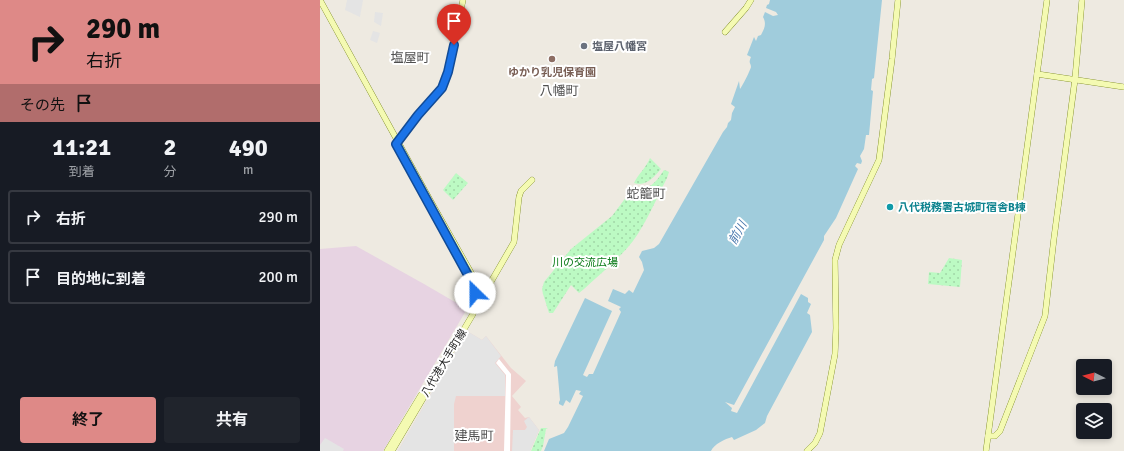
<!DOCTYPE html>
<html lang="ja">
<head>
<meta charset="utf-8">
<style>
  :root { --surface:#171b24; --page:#20242c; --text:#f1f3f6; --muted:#9ea1a6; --line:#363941; --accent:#de8987 }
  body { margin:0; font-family:Signika,"Noto Sans JP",sans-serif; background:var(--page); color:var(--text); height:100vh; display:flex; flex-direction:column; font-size:15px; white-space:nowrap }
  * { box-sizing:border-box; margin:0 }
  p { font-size:13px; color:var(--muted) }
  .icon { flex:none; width:22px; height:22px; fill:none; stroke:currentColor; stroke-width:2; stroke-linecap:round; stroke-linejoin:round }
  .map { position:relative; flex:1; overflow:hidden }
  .panel { display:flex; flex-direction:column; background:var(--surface); width:320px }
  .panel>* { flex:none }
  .top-card { background:#de8987; color:#111; overflow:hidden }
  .needle { width:26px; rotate:276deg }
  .tools { position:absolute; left:756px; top:359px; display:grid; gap:8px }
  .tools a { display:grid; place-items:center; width:36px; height:36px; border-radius:4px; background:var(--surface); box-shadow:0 2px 6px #0003; font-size:20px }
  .pin { position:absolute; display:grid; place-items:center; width:34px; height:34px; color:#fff; margin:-41px -17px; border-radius:50% 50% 50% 0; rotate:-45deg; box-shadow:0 0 4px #0007 }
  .pin .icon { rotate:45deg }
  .me { position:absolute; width:44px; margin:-22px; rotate:337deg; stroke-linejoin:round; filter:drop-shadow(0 0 3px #0008) }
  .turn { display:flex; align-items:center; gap:14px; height:84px; padding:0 20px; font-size:18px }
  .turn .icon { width:52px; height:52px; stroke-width:2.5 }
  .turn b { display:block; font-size:28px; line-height:34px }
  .then { display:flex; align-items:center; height:38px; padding:0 20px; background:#0003; gap:8px; font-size:15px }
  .eta { display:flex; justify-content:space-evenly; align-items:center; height:68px; text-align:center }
  .eta b { font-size:24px; font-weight:700; line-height:28px }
  .cta { display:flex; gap:8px; margin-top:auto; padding:8px 20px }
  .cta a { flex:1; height:46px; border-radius:4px; background:var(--accent); color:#111; font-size:16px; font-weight:700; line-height:46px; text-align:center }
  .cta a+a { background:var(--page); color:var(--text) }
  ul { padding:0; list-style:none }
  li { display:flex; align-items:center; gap:12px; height:54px; margin:0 8px 6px; padding:0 12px; border:2px solid var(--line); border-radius:4px }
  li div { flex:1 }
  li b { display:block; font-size:15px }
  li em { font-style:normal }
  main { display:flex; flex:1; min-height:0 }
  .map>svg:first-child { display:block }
  .commercial { fill:#efd2cf }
  .industrial { fill:#e7d3e2 }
  .park { fill:url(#park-dots) }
  .parking { fill:#e4e4e4 }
  .water { fill:#a0ccdc }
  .pier { fill:#fff }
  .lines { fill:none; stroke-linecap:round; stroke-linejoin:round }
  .secondary-casing { stroke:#627203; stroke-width:6 }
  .secondary { stroke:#f4fab2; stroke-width:5.5 }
  .route-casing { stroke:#114b97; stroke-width:10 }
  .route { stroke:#1a73e8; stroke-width:7 }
  .worship-dot { fill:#6b7280; stroke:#fff; stroke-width:1.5 }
  .education-dot { fill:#8d6e63; stroke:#fff; stroke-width:1.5 }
  .culture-dot { fill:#0f9aa8; stroke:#fff; stroke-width:1.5 }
  .labels { text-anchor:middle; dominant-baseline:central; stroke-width:4; stroke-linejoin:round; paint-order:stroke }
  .worship-label { font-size:11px; font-weight:bold; fill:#5b616d; stroke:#fff; text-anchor:start }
  .education-label { font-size:11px; font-weight:bold; fill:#785e54; stroke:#fff }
  .culture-label { font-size:11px; font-weight:bold; fill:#0d838f; stroke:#fff; text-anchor:start }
  .park-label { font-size:11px; fill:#097a17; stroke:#fff }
  .street-label { font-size:11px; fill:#1c1c1c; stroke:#fff }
  .water-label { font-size:12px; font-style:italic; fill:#4776ac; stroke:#fff }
  .quarter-label { font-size:13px; fill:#4f4f4f; stroke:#fff }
</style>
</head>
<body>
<main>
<section class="panel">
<div class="top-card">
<div class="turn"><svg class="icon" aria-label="right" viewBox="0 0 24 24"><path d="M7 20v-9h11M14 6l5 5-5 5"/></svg><div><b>290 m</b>右折</div></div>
<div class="then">その先<svg class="icon" aria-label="arrive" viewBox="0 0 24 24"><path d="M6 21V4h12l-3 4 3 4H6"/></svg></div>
</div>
<div class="eta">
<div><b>11:21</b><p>到着</p></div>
<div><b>2</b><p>分</p></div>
<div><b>490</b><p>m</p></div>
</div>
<ul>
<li><svg class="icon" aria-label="right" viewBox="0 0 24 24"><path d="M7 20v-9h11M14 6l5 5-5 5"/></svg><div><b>右折</b></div><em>290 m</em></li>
<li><svg class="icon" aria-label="arrive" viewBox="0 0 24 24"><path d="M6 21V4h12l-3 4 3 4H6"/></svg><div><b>目的地に到着</b></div><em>200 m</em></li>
</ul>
<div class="cta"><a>終了</a><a>共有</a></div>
</section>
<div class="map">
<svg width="804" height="451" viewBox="0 0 804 451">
  <defs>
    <pattern id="park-dots" width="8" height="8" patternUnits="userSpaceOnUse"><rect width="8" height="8" fill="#bcfac3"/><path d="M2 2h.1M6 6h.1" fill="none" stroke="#a1d6a7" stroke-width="1.8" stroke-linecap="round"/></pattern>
  </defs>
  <rect width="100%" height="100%" fill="#eeeae1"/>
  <path class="commercial" d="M147 331 162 340 166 336 191 368 206 381 192 396 201 407 198 410 205 418 209 417 219 430 210 451H78Z"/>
  <path class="industrial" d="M36 246 104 284 147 309 63 451H0V249Z"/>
  <g class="park">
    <path d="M330 158 341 169C334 177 326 187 314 183 318 174 326 168 330 158Z"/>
    <path d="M344 170 347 171 349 172 347 178C336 199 327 222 313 241 299 259 280 274 264 289L259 293 251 285 233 313H229L223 294 222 289 224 282 251 249 292 216 310 192C315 188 319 189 325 188 335 185 339 177 344 170Z"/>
    <path d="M136 173 148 183 133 200 123 190Z"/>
    <path d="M629 258 642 260 640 287 608 284 609 272 620 273Z"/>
    <path d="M221 428H228L226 429 223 446 221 451H211Z"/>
  </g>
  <g class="parking">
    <path d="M27 0H43L40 17 25 10Z"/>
    <path d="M55 12 63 13 61 26 54 22Z"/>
    <path d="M53 31 60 33 57 43 50 40Z"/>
    <path d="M147 331 162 340 166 336 181 356 175 363 185 375V396H136L134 404V451H78Z"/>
    <path d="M209 417 219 430 210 451H192L193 430H205L207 427 204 421Z"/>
    <path d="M5 438 24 449 23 451H0V445Z"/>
  </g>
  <path class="water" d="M450 0H562L554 78 552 79 551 90 553 91 549 135H546L544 149 540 156 542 161 541 164 537 163 535 166 538 169 516 218 504 236V240L414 405 405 402 412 408 411 411 417 413 481 294 488 298V302L491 304 487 313 490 315 492 332 447 416 445 423 436 430 414 440 412 437C405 439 394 444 391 451H224L229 439 244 433 248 427 263 396 259 394 261 391 256 390 250 403 246 400 243 406 239 404V402L240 400 237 366 234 367 235 361 265 298 292 311 263 375 267 377 269 374H273L301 312 299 309 301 307 288 301 293 289 305 294 309 290 313 293 324 270 322 262 319 257 322 251 334 248 339 244 403 132 407 127 408 123 411 120 412 113 415 107 411 104 419 81 420 89C422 87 430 71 431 67 431 63 428 64 431 57L427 55 434 37 436 41 438 36 441 35C444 29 447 24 443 17L445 12 453 16 458 15 456 12 446 8 447 5 449 4Z"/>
  <path class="pier" d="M179 359 191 374 190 451H184L186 375 176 363Z"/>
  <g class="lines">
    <defs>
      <g id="secondary">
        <path d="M0 0 110 200 158 285 160 291 153 314 72 451"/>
        <path d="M405 32 426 8 431 0"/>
        <path d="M717 74 804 87"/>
        <path d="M77 142 98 115 122 88 128 72 143 0"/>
        <path d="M144 268 154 286 155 293 152 306"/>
        <path d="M157 292 168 287 194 242 199 197 201 191 212 180"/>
        <path d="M668 436H675L680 431 725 316 734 238 755 79 762 0"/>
        <path d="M67 451 101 395"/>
        <path d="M487 451 495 443 500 433 515 354 516 328 515 260 519 245 559 160 572 59 578 0"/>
        <path d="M666 451 727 0"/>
      </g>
    </defs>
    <use href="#secondary" class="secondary-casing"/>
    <use href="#secondary" class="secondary"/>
  </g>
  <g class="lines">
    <defs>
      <path id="route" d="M134 45 128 72 122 88 98 115 76 144 154 286 155 293"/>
    </defs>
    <use href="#route" class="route-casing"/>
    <use href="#route" class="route"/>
  </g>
  <circle class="worship-dot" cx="264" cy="46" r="4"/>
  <circle class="education-dot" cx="232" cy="59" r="4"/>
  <circle class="culture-dot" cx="570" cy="207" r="4"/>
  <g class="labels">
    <g class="worship-label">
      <text x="272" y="46">塩屋八幡宮</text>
    </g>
    <g class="education-label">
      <text x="232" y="72">ゆかり乳児保育園</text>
    </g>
    <g class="culture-label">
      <text x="578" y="207">八代税務署古城町宿舎B棟</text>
    </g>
    <g class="park-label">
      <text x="265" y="262">川の交流広場</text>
    </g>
    <g class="street-label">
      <text transform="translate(124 363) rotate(-59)">八代港大手町線</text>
    </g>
    <g class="water-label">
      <text transform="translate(418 233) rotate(-61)">前川</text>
    </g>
    <g class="quarter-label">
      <text x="90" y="58">塩屋町</text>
      <text x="239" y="91">八幡町</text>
      <text x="326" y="194">蛇籠町</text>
      <text x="154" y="436">建馬町</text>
    </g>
  </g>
</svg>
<div class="tools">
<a><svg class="needle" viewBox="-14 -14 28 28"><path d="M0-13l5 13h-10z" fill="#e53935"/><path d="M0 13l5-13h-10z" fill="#9ea1a6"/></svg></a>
<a><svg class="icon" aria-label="layers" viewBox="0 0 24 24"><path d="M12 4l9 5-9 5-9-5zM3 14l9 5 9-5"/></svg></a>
</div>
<div class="pin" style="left:134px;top:45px;background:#d93025"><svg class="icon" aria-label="arrive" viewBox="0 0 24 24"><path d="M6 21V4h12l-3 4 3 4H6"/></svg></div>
<svg class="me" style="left:155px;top:293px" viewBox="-20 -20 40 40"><circle r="19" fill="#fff"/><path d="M0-13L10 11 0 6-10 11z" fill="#1a73e8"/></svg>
</div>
</main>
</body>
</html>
